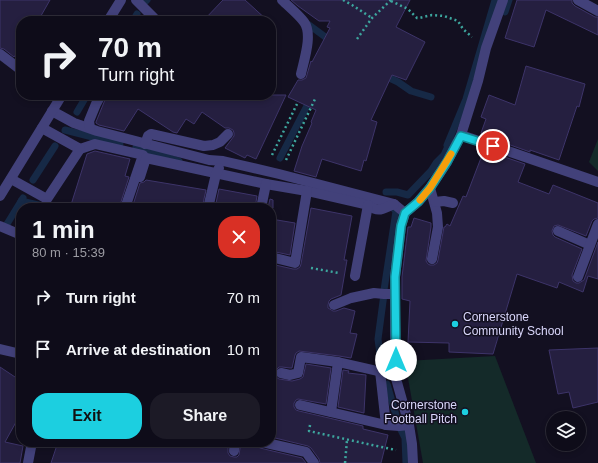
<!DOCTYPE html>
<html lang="en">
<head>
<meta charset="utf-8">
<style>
  :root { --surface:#0e0c19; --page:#1c1a26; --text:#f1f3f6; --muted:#9b9ba2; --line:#2e2c38; --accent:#1ccfe0 }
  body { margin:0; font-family:Helvetica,sans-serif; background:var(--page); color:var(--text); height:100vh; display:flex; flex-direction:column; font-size:15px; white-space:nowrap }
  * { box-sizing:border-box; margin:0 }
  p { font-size:13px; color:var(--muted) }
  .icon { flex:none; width:22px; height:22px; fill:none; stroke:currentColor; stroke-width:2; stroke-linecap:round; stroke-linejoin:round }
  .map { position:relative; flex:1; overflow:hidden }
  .panel { position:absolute; left:16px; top:203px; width:260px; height:244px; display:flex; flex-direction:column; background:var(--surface); border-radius:16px; box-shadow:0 2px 6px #0003,0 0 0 1px var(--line) }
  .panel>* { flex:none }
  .banner { position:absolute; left:16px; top:16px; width:260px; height:84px; border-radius:16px; box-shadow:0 2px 6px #0003,0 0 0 1px var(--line); background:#0e0c19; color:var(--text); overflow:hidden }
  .buttons { position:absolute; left:546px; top:411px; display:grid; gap:8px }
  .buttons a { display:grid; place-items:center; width:40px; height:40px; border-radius:50%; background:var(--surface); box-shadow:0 2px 6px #0003,0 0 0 1px var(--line); font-size:20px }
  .pin { position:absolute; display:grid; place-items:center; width:34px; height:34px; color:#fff; margin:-17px; border:2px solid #fff; border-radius:50%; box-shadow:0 1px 4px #0007 }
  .me { position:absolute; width:44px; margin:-22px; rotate:0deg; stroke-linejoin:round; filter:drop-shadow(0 0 3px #0008) }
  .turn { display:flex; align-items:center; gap:14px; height:84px; padding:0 16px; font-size:18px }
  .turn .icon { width:52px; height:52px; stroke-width:2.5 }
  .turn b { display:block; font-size:28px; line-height:34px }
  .round { display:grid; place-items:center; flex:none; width:42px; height:42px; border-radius:16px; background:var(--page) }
  .head { display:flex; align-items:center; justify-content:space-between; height:68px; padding:0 16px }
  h1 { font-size:24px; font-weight:600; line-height:30px }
  .action { display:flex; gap:8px; margin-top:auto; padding:8px 16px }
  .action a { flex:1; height:46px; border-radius:16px; background:var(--accent); color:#111; font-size:16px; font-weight:600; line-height:46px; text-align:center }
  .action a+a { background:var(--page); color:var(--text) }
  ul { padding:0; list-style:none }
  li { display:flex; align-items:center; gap:12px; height:52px; padding:0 16px }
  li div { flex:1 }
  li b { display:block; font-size:15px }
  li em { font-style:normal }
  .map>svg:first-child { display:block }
  .green { fill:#142a29 }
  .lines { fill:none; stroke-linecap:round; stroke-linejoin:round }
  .stream { stroke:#162946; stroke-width:7 }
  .building { fill:#251f40; stroke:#3d3469 }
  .path { stroke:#3da69e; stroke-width:2.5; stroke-dasharray:2 3; stroke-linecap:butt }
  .minor { stroke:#42417a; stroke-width:10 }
  .route-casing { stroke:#128792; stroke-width:10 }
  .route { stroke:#1ccfe0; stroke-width:7 }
  .slow { stroke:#f59e0b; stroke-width:7 }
  .poi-dot { fill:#1ccfe0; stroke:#131021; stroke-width:1.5 }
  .labels { text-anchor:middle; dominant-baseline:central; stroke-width:3; stroke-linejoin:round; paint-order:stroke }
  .poi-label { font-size:12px; fill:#d9d6fa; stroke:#131021; text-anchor:start }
</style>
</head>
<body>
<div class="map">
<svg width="598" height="463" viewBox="0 0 598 463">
  <rect width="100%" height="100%" fill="#131021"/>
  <g class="green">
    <path d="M598 139V171L589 162Z"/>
    <path d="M495 356 536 463H423L405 361Z"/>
  </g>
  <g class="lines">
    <g class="stream">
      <path d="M146 1 147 0"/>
      <path d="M505 12 509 0"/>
      <path d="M133 21 137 14"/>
      <path d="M305 22 324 36 332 41"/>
      <path d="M383 75 398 82 411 91 431 97"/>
      <path d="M77 112 87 95"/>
      <path d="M65 130 120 144"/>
      <path d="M447 145 466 99 495 0"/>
      <path d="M136 147 179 161"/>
      <path d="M280 158 311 98"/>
      <path d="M33 180 55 146"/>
      <path d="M386 192H397L408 195 431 171 436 163 444 155 450 142"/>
      <path d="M21 201 51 208"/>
      <path d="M7 224 23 198"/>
      <path d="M381 362 378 339 384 294V290L396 211 391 206"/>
      <path d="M387 384 399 426 405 438 406 463"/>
    </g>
  </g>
  <g class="building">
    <path d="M0 0H50L38 21H21V48L14 57 4 49 0 48Z"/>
    <path d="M223 0H245L268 21H203Z"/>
    <path d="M291 0H410L396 27 425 42 406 80 392 75 371 120 377 122 366 161 364 160 361 171 322 159 316 177 294 171 302 146 312 123 311 122 316 110 288 97 298 80H302L306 78 311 61 312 62 330 28 327 27 330 21H319L298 6Z"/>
    <path d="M517 0H572V3L575 6 595 17H598V35L546 10 534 47 505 38Z"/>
    <path d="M526 66 585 84 579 107 577 106 559 160 530 150V152L488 137 489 136 481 133 486 119 481 117 489 95 515 105Z"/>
    <path d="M107 95H286L256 159 247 155 245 158 225 148 234 136V133L233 130 229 128H225L202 112 194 124 186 119 177 133 173 132 138 109 124 131 99 125 96 123V122Z"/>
    <path d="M484 150 525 164 518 182 549 194 553 185 598 203V218L594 219 592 221 586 236 558 225 554 226 552 231 553 235 555 237 582 249 572 275 573 281 576 283H579L584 280 598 242V279L588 276 583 292 559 282 557 288 517 274 493 354 449 352V343L408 342 410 301 402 299V277L408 227H411L414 218 431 223V227L426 261 428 264 430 265H434L437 263 438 260 444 227H445L447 224 450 226 463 196 466 197Z"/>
    <path d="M95 151 130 159 125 176 129 177 119 208H70L87 154Z"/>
    <path d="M146 180 206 190 202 208H132L140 183 144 182Z"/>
    <path d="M219 189 257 196 255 208H215Z"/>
    <path d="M270 199 273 200V208H268Z"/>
    <path d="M311 208 352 216 344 260H347L341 295 331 299 329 301 328 305V308L333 311H336L344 308 355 311 350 333 357 334 351 358 339 356 299 351 296 353 295 355 292 368H290L282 367H279L275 371V375L276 377 279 379 292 381 300 379 303 377 306 364 331 368 326 404 298 399 296 400 294 403V407L296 410 299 411 363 426V429L388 435 381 463H320L319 459 311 448 308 446 271 437V264L293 269H297L300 267 301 264Z"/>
    <path d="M271 219 295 223 290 255 271 251Z"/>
    <path d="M598 348V402L573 408 569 392 558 394 549 350Z"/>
    <path d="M0 367 21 381V413L5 442 23 446 20 463H0Z"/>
    <path d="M343 370 349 371 348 373 366 375 364 413 338 407Z"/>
    <path d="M58 442H228V453L230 456 234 457H237L239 455 241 442H256L257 446 260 448 302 458 306 463H51Z"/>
  </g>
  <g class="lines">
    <g class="path">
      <path d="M343 0 352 5 372 18"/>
      <path d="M391 1 408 9 417 18H419L432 15 444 16 458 21 463 29 472 37"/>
      <path d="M357 39 372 18 391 0"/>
      <path d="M272 155 297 104"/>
      <path d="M286 160 316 97"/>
      <path d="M311 268 339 273"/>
      <path d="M310 425 309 431 372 445 396 450"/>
      <path d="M345 463 347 440"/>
    </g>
    <g class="minor">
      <path d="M136 0 156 20 160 21"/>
      <path d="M282 0C289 7 298 14 304 22 313 34 304 60 301 74"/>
      <path d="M578 0 598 11"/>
      <path d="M108 21 121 0"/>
      <path d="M0 54 21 70"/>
      <path d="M52 111 74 123 97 131 209 160 223 161 279 174 394 204 405 213"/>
      <path d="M42 128 80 149 95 144 143 155 125 208"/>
      <path d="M90 128 89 121 96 104 101 95"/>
      <path d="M461 135 598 182"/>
      <path d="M145 144 148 136 151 134 204 146 213 145 220 142 228 134"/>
      <path d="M140 177 146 158 266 184 307 191 368 205C379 213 382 209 394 204"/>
      <path d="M11 179 47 199 80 149"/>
      <path d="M430 188 437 213 438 227 432 259"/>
      <path d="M0 196 62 95"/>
      <path d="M435 202 444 201 453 203"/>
      <path d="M208 208 216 174 219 168"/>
      <path d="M261 208 266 184"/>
      <path d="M0 226 21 235"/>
      <path d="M558 231 590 245"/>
      <path d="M271 257 295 263 307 191"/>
      <path d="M355 276 368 205"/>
      <path d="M578 277 598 224"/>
      <path d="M334 305 351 298 374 293 384 294H395"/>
      <path d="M0 349 21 354"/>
      <path d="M380 371 386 425"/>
      <path d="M281 373 290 375 298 373 301 357 338 362 395 375"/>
      <path d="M300 405 386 425 399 426 409 425"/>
      <path d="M331 412 338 362"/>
      <path d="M262 442 306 452 314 463"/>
      <path d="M234 451 235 442"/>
      <path d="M28 463 32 442"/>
      <path d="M413 463 412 444 409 425 395 375V277L401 226 405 213 418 202 430 188 447 162 461 135 478 81 486 48 503 0"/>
    </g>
  </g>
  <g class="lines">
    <defs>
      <path id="route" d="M396 360 395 277 401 226 405 213 418 202 430 188 447 162 461 136 493 146"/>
    </defs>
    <use href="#route" class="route-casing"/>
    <use href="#route" class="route"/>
    <path class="slow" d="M420 200 430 188 451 154"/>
  </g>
  <g class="poi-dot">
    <circle cx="455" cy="324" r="4"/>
    <circle cx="465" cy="412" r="4"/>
  </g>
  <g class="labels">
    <g class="poi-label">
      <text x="463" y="317">Cornerstone<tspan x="463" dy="14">Community School</tspan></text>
      <text x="457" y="405" text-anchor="end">Cornerstone<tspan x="457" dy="14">Football Pitch</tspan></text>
    </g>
  </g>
</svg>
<div class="buttons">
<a><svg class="icon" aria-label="layers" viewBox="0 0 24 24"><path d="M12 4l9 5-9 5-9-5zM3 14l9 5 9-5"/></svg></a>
</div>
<div class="pin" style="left:493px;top:146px;background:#d93025"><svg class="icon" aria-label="arrive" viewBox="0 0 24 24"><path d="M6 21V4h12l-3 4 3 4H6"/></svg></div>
<svg class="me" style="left:396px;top:360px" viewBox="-20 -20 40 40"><circle r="19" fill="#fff"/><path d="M0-13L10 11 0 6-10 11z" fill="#1ccfe0"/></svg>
<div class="banner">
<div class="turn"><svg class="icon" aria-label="right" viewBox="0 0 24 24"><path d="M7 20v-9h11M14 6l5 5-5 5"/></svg><div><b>70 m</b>Turn right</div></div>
</div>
<section class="panel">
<div class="head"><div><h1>1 min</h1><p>80 m · 15:39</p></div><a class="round" style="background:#d93025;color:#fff"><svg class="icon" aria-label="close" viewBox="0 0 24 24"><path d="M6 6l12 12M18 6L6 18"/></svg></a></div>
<ul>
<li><svg class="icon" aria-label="right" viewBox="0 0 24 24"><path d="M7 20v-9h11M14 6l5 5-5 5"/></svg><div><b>Turn right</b></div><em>70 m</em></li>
<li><svg class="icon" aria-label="arrive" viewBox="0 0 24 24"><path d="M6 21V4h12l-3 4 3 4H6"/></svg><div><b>Arrive at destination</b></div><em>10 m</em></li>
</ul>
<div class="action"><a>Exit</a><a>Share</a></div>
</section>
</div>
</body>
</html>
